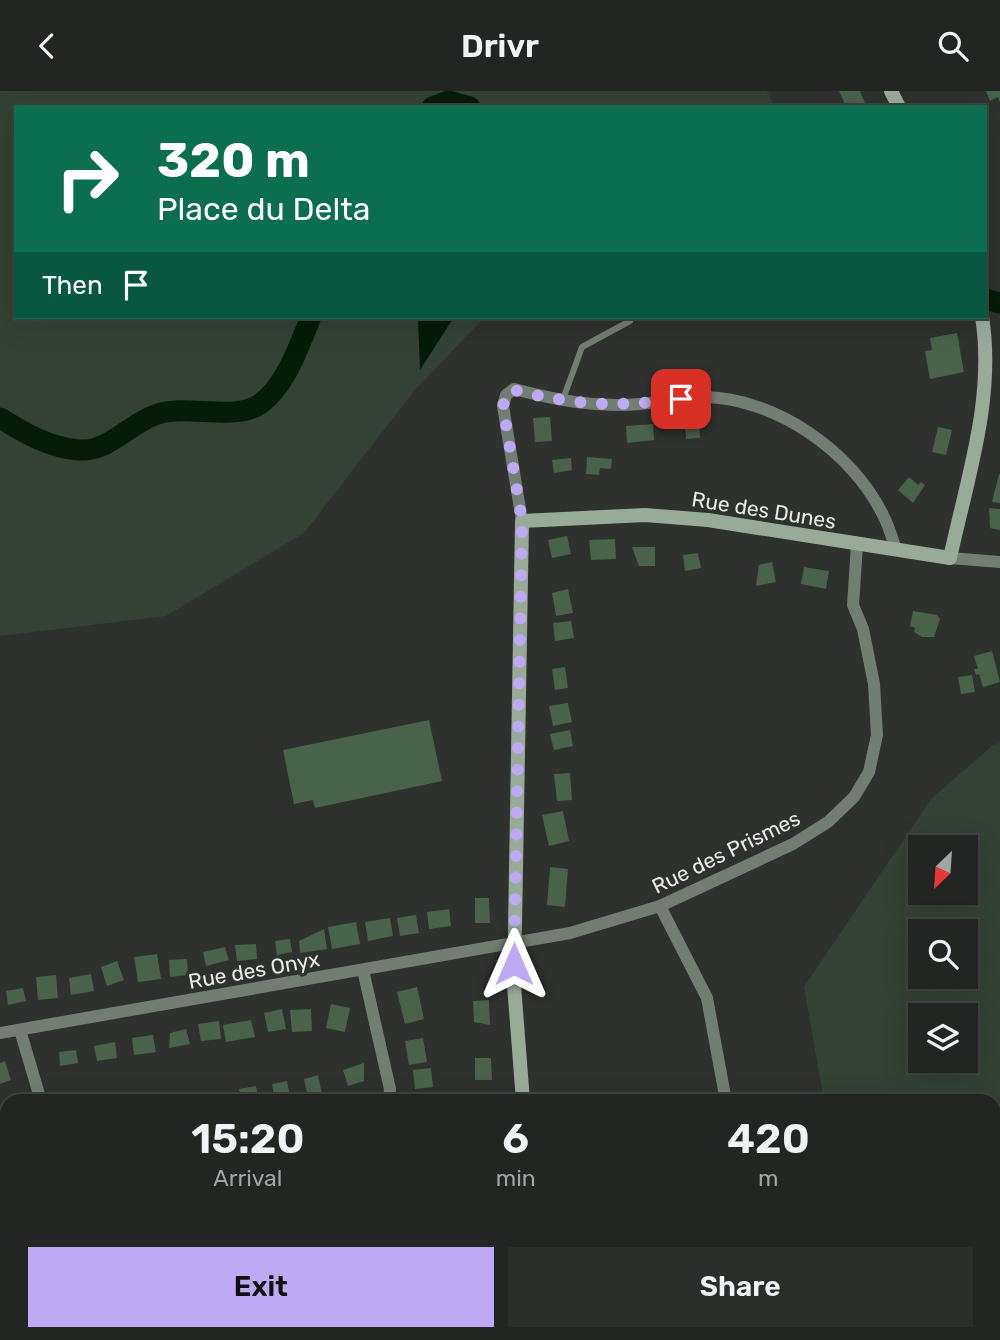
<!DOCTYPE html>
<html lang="en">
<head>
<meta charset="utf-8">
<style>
  :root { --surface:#222522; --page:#2a2d2a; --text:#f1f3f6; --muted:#a2a5a5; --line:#3f4240; --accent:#bea9f5 }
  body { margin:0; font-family:Rubik,sans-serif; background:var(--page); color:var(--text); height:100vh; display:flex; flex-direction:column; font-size:26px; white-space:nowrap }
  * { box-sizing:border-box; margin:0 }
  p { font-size:23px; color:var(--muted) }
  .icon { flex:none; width:38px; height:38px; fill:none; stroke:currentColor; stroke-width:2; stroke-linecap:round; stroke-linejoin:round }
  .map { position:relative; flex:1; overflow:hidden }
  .details { position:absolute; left:0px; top:1003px; width:1001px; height:247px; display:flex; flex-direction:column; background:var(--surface); border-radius:21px 21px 0 0; box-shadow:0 7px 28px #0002,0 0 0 2px var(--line) }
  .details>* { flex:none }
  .top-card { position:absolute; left:14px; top:14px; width:973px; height:214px; border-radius:0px; box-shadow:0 7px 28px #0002,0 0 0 2px var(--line); background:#0b6e4f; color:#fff; overflow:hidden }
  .needle { width:46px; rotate:205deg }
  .fabs { position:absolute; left:908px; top:744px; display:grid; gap:14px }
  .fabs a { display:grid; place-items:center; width:70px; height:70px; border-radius:0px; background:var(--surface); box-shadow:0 7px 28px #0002,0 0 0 2px var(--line); font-size:35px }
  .pin { position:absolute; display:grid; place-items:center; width:60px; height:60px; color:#fff; margin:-30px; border-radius:14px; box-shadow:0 4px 10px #0006 }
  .me { position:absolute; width:77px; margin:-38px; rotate:0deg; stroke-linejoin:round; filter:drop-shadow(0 0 5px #0008) }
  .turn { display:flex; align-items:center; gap:24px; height:147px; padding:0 28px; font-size:32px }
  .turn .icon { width:91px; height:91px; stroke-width:2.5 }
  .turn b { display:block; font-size:49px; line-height:60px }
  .then { display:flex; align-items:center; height:66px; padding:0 28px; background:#0003; gap:14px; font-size:26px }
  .eta { display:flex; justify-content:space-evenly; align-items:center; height:119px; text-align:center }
  .eta b { font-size:42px; font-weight:600; line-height:49px }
  .primary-button { display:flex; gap:14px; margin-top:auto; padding:14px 28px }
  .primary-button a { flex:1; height:80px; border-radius:0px; background:var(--accent); color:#111; font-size:28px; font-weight:600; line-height:80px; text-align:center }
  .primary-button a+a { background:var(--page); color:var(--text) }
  header { display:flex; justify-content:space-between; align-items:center; height:91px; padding:0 28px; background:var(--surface); font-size:32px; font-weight:600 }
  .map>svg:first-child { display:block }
  .green { fill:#334234; fill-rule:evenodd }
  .water { fill:#051c08 }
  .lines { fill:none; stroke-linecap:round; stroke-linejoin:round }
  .river { stroke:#051c08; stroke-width:21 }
  .building { fill:#49624a }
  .lane { stroke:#737e73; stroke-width:6 }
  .street { stroke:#737e73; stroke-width:12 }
  .secondary { stroke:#98ab99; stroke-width:14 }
  .route { stroke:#bea9f5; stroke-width:12; stroke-dasharray:0 21.6 }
  .labels { text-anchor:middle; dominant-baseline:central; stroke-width:7; stroke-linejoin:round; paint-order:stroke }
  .street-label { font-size:21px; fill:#e9ebe9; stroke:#2e312e }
</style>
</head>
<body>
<header><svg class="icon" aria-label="back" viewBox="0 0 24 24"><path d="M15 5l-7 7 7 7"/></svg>Drivr<svg class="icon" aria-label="search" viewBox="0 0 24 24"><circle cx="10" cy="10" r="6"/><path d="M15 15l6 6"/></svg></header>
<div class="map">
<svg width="1000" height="1249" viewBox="0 0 1000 1249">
  <rect width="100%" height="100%" fill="#2e312e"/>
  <g class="green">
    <path d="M0 0H767L774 16H16V226H485L414 300 304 442 166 525 0 545Z"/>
    <path d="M1000 652V1249H866L865 1243 994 1242V1010H824L804 896 931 708 993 654ZM920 756H966V802H920ZM966 840V886H920V840ZM920 924H966V970H920Z"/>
    <path d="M0 1155 7 1180V1204L0 1206Z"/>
  </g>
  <path class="water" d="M420 226H454L420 279 418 230Z"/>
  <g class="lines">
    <g class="river">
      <path d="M432 16 448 10 470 16"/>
      <path d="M985 208 1000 212"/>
      <path d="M0 327C24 342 50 357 79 359 108 361 128 334 155 324 187 312 234 331 260 313 286 295 299 254 311 226"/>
    </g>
  </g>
  <g class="building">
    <path d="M839 0H860L865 12 843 16 845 13Z"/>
    <path d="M986 0H1000V11L998 6 990 10Z"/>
    <path d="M957 242 964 281 930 288 925 260 932 259 930 247Z"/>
    <path d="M550 326 552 350 535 351 533 327Z"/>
    <path d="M699 332 700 347 686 348 685 333Z"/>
    <path d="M653 333 654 349 627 352 626 335Z"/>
    <path d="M938 336 952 339 946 364 932 361Z"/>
    <path d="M587 366 612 368 611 378 600 377 599 384 586 383Z"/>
    <path d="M571 367 572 379 554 382 552 369Z"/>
    <path d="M999 383H1000V412L992 411Z"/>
    <path d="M909 386 918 394 921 391 925 394 913 412 898 399Z"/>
    <path d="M989 417 1000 418V439L990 437Z"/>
    <path d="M567 445 571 463 552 467 548 449Z"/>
    <path d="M615 448 616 468 591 469 589 449Z"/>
    <path d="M632 456H655V475H639Z"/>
    <path d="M698 462 701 477 685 480 683 464Z"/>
    <path d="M772 471 776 491 756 495 759 474Z"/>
    <path d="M804 476 829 480 826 498 801 493Z"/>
    <path d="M568 498 573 522 556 525 552 502Z"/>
    <path d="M913 520 937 524 940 528 934 546H922L914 541 915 537 910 535Z"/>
    <path d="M571 530 574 547 555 550 553 532Z"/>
    <path d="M992 560 1000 591 983 596 979 583 976 584 974 578H978L974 565Z"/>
    <path d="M565 576 568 597 555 599 552 578Z"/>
    <path d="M972 584 975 601 961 603 958 586Z"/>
    <path d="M568 612 572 631 553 635 549 615Z"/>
    <path d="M429 629 442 690 315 717 313 709 294 713 283 659Z"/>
    <path d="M570 639 573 655 554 659 550 643Z"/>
    <path d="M570 682 572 709 557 710 554 683Z"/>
    <path d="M563 720 569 750 549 755 542 724Z"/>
    <path d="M550 776 568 778 565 816 547 814Z"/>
    <path d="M475 807H489L490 832H475Z"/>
    <path d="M449 818 451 835 429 838 427 821Z"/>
    <path d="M416 824 419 842 400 845 397 827Z"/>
    <path d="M390 827 393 845 368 850 365 831Z"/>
    <path d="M356 831 360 853 332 858 328 836Z"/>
    <path d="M324 838 327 858 300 862 299 850Z"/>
    <path d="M290 848 292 861 277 864 275 850Z"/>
    <path d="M256 853 257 868 237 870 235 854Z"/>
    <path d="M225 856 229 869 206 875 203 861Z"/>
    <path d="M157 863 161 888 138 891 134 866Z"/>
    <path d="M187 868 188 884 170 886 169 869Z"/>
    <path d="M117 870 124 889 107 895 101 876Z"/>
    <path d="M91 883 94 900 71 904 69 887Z"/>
    <path d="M56 884 58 907 38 909 36 886Z"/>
    <path d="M417 896 424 928 405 933 397 901Z"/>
    <path d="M23 897 26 910 8 914 6 900Z"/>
    <path d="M489 909 490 934 474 931 473 910Z"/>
    <path d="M331 913 350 917 345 941 326 937Z"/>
    <path d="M282 918 286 938 268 941 264 922Z"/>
    <path d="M311 918 312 940 292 941 290 919Z"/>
    <path d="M251 929 255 946 226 951 223 934Z"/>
    <path d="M219 930 221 948 201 950 198 933Z"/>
    <path d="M186 938 190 953 169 957 170 942Z"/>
    <path d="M153 944 156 961 134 964 132 947Z"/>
    <path d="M423 947 427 971 409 974 405 950Z"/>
    <path d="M115 951 117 967 97 970 94 955Z"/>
    <path d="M76 959 78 972 60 975 59 961Z"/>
    <path d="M475 967H491L492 989H475Z"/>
    <path d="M5 970 11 989 0 993V972Z"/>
    <path d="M364 972V990L348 995 343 979Z"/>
    <path d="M431 977 433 996 415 998 413 979Z"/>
    <path d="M318 984 322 1003 308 1006 304 988Z"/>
    <path d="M287 990 290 1006 275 1009 272 993Z"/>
    <path d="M256 995 259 1010H242L239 998Z"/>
    <path d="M196 1002 198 1010H190L188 1006Z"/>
    <path d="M220 1003 222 1010H206V1005Z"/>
    <path d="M69 1242H89L91 1249H72Z"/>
    <path d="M142 1242H162L163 1247 144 1249Z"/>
  </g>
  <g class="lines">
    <path class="lane" d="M562 311 582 256 630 230"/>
    <g class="street">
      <path d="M522 430 503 315 506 304 514 298C556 309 596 317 640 313 661 311 683 305 704 306 775 307 852 360 883 424 889 435 892 447 896 459"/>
      <path d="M950 467 1000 471"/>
      <path d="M660 815 707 907 726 1010"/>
      <path d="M363 879 390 998 389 1010"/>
      <path d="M20 939 41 1010"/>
      <path d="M0 942 570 842 660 815 793 753 828 731 854 706 869 681 877 644 874 593 863 538 853 514 857 454"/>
      <path d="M108 1242 109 1249"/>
      <path d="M760 1242V1249"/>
      <path d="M357 1249 360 1242"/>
    </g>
    <g class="secondary">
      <path d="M891 0 899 16"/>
      <path d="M523 1010 514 894 522 430 645 424 708 429 950 467C967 388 995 307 982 226"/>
      <path d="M539 1242 540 1249"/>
    </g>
  </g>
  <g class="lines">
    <path class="route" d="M514 873 522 430 503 315 506 304 514 299C580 315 614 316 681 308"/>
  </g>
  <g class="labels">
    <g class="street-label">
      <text transform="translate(764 419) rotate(9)">Rue des Dunes</text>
      <text transform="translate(726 761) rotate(-26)">Rue des Prismes</text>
      <text transform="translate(254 879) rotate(-10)">Rue des Onyx</text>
    </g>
  </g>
</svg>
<div class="fabs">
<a><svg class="needle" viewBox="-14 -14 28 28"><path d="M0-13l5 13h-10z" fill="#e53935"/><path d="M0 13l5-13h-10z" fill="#a2a5a5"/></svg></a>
<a><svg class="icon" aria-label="search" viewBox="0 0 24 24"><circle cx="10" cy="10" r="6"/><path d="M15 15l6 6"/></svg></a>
<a><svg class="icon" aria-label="layers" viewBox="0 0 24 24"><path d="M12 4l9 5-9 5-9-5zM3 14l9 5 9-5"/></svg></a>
</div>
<div class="pin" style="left:681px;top:308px;background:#d93025"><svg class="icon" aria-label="arrive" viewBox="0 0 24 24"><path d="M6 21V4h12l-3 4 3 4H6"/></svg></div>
<svg class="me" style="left:514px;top:873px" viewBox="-20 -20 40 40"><path d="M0-17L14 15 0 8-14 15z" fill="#bea9f5" stroke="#fff" stroke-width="4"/></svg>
<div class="top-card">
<div class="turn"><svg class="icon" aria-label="right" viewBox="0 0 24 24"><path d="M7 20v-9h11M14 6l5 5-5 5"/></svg><div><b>320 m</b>Place du Delta</div></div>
<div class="then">Then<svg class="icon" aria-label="arrive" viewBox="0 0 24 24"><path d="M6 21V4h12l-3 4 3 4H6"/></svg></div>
</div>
<section class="details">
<div class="eta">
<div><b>15:20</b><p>Arrival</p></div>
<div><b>6</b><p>min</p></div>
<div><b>420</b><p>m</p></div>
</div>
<div class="primary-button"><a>Exit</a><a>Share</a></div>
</section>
</div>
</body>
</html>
